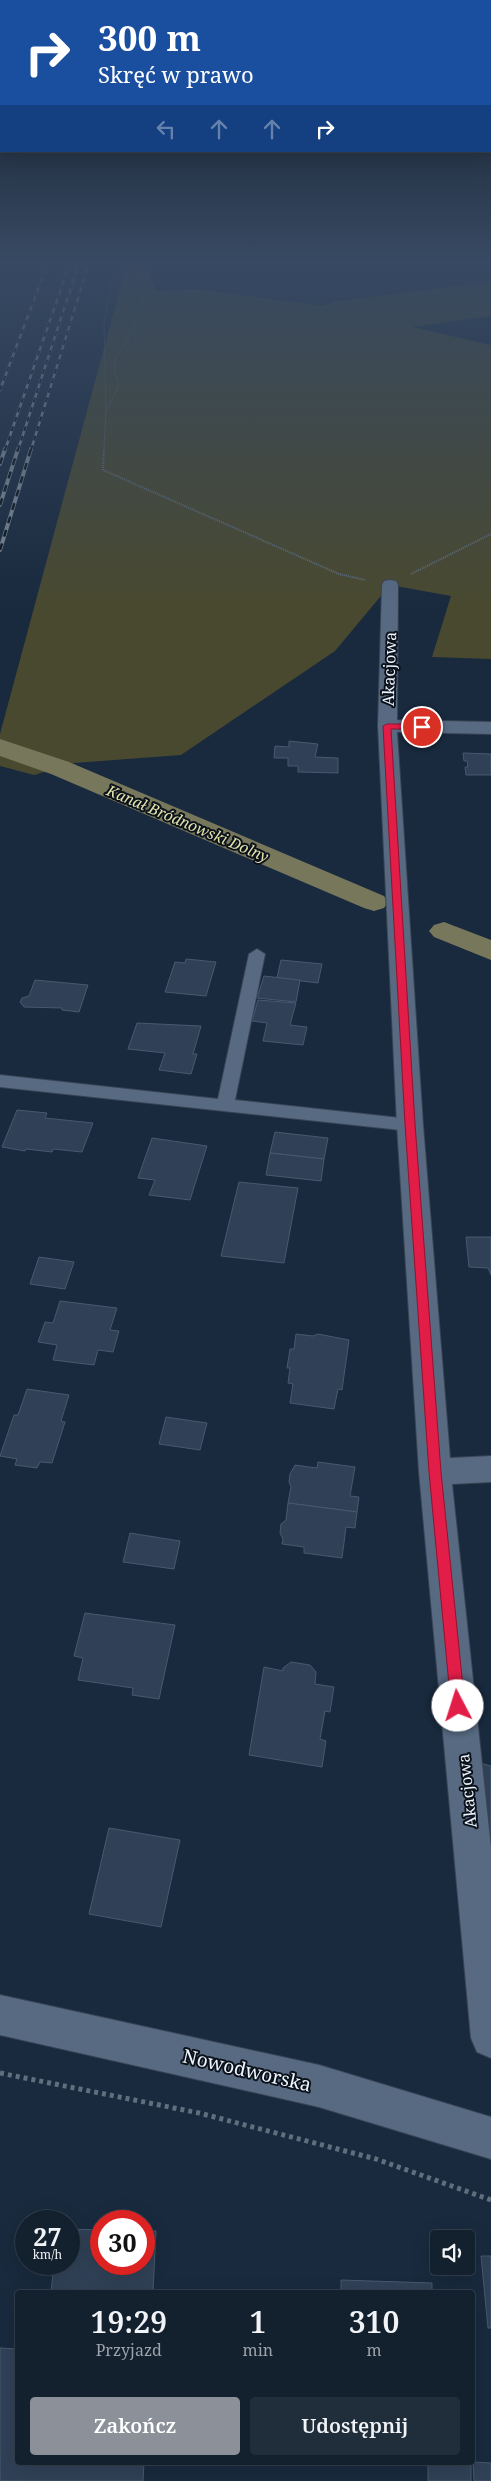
<!DOCTYPE html>
<html lang="pl">
<head>
<meta charset="utf-8">
<style>
  :root { --surface:#13202e; --page:#202d3a; --text:#f1f3f6; --muted:#9da3aa; --line:#323e4a; --accent:#8c9099 }
  body { margin:0; font-family:"Noto Serif",serif; background:var(--page); color:var(--text); height:100vh; display:flex; flex-direction:column; font-size:19px; white-space:nowrap }
  * { box-sizing:border-box; margin:0 }
  p { font-size:16px; color:var(--muted) }
  .icon { flex:none; width:28px; height:28px; fill:none; stroke:currentColor; stroke-width:2; stroke-linecap:round; stroke-linejoin:round }
  .map { position:relative; flex:1; overflow:hidden }
  .panel { position:absolute; left:15px; top:2290px; width:460px; height:175px; display:flex; flex-direction:column; background:var(--surface); border-radius:5px; box-shadow:0 5px 20px #0002,0 0 0 1px var(--line) }
  .panel>* { flex:none }
  .hud { position:absolute; left:0px; top:0px; width:491px; height:152px; box-shadow:0 5px 20px #0002,0 0 0 1px var(--line); background:#1a4fa0; color:#fff; overflow:hidden }
  .buttons { position:absolute; left:430px; top:2230px; display:grid; gap:10px }
  .buttons a { display:grid; place-items:center; width:45px; height:45px; border-radius:5px; background:var(--surface); box-shadow:0 5px 20px #0002,0 0 0 1px var(--line); font-size:25px }
  .speed { position:absolute; left:15px; top:2210px; display:flex; gap:10px; font-size:25px; font-weight:700; text-align:center }
  .speed>* { display:grid; place-content:center; width:65px; height:65px; border-radius:50%; background:var(--surface); box-shadow:0 5px 20px #0002,0 0 0 1px var(--line); line-height:1 }
  .speed small { font-size:12px; font-weight:400 }
  .speed .limit { border:8px solid #d22; background:#fff; color:#111 }
  .pin { position:absolute; display:grid; place-items:center; width:42px; height:42px; color:#fff; margin:-21px; border:2px solid #fff; border-radius:50%; box-shadow:0 1px 5px #0007 }
  .me { position:absolute; width:55px; margin:-28px; rotate:355deg; stroke-linejoin:round; filter:drop-shadow(0 0 4px #0008) }
  .turn { display:flex; align-items:center; gap:18px; height:105px; padding:0 15px; font-size:22px }
  .turn .icon { width:65px; height:65px; stroke-width:2.5 }
  .turn b { display:block; font-size:35px; line-height:42px }
  .lanes { display:flex; align-items:center; height:48px; padding:0 15px; background:#0003; justify-content:center; gap:25px; direction:ltr }
  .lanes .off { opacity:.35 }
  .eta { display:flex; justify-content:space-evenly; align-items:center; height:85px; text-align:center }
  .eta b { font-size:30px; font-weight:600; line-height:35px }
  .cta { display:flex; gap:10px; margin-top:auto; padding:10px 15px }
  .cta a { flex:1; height:58px; border-radius:5px; background:var(--accent); color:#fff; font-size:20px; font-weight:600; line-height:58px; text-align:center }
  .cta a+a { background:var(--page); color:var(--text) }
  .map>svg:first-child { display:block }
  .green { fill:#49492f }
  .lines { fill:none; stroke-linecap:round; stroke-linejoin:round }
  .canal { fill:#77775b; fill-rule:evenodd }
  .building { fill:#304157; stroke:#475970 }
  .lane-casing { stroke:#384454; stroke-width:2 }
  .street-casing { stroke:#384454; stroke-width:2 }
  .secondary-casing { stroke:#384454; stroke-width:2 }
  .path-far2 { stroke:#606e7e; stroke-width:1; stroke-dasharray:1 1; stroke-linecap:butt }
  .path-far1 { stroke:#606e7e; stroke-width:2; stroke-dasharray:1 1; stroke-linecap:butt }
  .path { stroke:#606e7e; stroke-width:5; stroke-dasharray:4 4; stroke-linecap:butt }
  .lane { fill:#576a82; fill-rule:evenodd }
  .street { fill:#576a82; fill-rule:evenodd }
  .secondary { fill:#576a82; fill-rule:evenodd }
  .rail-far1-casing { stroke:#7c8897; stroke-width:2.5 }
  .rail-casing { stroke:#7c8897; stroke-width:4 }
  .rail-far1 { stroke:#0b121b; stroke-width:2; stroke-dasharray:5; stroke-linecap:butt }
  .rail { stroke:#0b121b; stroke-width:2.5; stroke-dasharray:7; stroke-linecap:butt }
  .route { fill:#e11d48; stroke:#92132f }
  .labels { text-anchor:middle; dominant-baseline:central; stroke-width:4; stroke-linejoin:round; paint-order:stroke }
  .far-water-label { font-size:15px; font-style:italic; fill:#e3e3ac; stroke:#0b121b }
  .street-label { font-size:16px; fill:#eff5fe; stroke:#0b121b }
  .near-street-label { font-size:19px; fill:#eff5fe; stroke:#0b121b }
</style>
</head>
<body>
<div class="map">
<svg width="491" height="2481" viewBox="0 0 491 2481">
  <rect width="100%" height="100%" fill="#192a3e"/>
  <path class="green" d="M144 264 156 291 198 289 322 306 337 301 491 282V316L412 327 491 345V659L432 657 451 596 390 585 335 651 181 755 74 763 34 775 0 766V734L126 266Z"/>
  <g class="lines">
    <g class="canal">
      <path d="M0 739 69 762 384 896 388 902 384 908 374 911 364 908 51 774 0 756Z"/>
      <path d="M444 922 491 940V960L434 937 429 931 434 925Z"/>
    </g>
  </g>
  <g class="building">
    <path d="M289 741 318 744 315 757 338 758V773L298 772V766H288V758H274L275 746 289 747Z"/>
    <path d="M463 753 491 754V775H466L465 767H468L467 761H464Z"/>
    <path d="M186 959 216 962 206 996 165 992 175 962 185 963Z"/>
    <path d="M281 960 322 964 318 983 277 978Z"/>
    <path d="M264 976 300 980 296 1002 257 998Z"/>
    <path d="M35 980 88 985 79 1012 62 1010V1008L24 1007 20 1002 22 998 29 996Z"/>
    <path d="M258 1000 296 1003 290 1025 307 1027 303 1045 263 1041 267 1023 252 1021Z"/>
    <path d="M137 1023 201 1026 193 1054H197L191 1074 159 1070 165 1053 128 1049Z"/>
    <path d="M17 1110 47 1113 45 1118 93 1123 82 1152 53 1149 52 1152 26 1149 25 1151 2 1147Z"/>
    <path d="M275 1132 328 1138 324 1159 270 1153Z"/>
    <path d="M152 1138 207 1146 190 1200 149 1195 155 1180 138 1178Z"/>
    <path d="M270 1153 324 1159 321 1181 266 1175Z"/>
    <path d="M239 1182 298 1188 284 1263 221 1256Z"/>
    <path d="M466 1237H491V1275L488 1268 469 1267Z"/>
    <path d="M39 1257 74 1262 65 1289 30 1284Z"/>
    <path d="M60 1301 117 1308 110 1330 119 1331 113 1352 98 1350 94 1365 53 1360 57 1345 38 1342 45 1322 53 1323Z"/>
    <path d="M296 1334 313 1336 318 1334 349 1340 342 1390 338 1389 334 1409 290 1403 293 1384 288 1383 290 1368H287L290 1349H294Z"/>
    <path d="M27 1389 69 1395 61 1421 65 1422 52 1463 40 1462 37 1468 15 1465 17 1459 0 1456 14 1415H18Z"/>
    <path d="M166 1417 207 1423 200 1450 159 1444Z"/>
    <path d="M318 1462 355 1467 350 1496 359 1497 357 1512 288 1503 291 1487 289 1482 290 1474 295 1465 317 1468Z"/>
    <path d="M288 1503 357 1512 355 1528 346 1527 342 1558 304 1553V1547L282 1544 283 1539 280 1533 281 1524 286 1520Z"/>
    <path d="M130 1533 180 1541 174 1569 123 1562Z"/>
    <path d="M85 1613 175 1625 159 1699 132 1695 133 1688 78 1680 83 1658 74 1656Z"/>
    <path d="M291 1662 310 1665 316 1672 315 1684 334 1687 330 1712 325 1711 320 1739 326 1741 322 1767 249 1755 264 1667 283 1671V1668Z"/>
    <path d="M480 1763 491 1766V1851Z"/>
    <path d="M109 1828 180 1840 161 1927 89 1914Z"/>
    <path d="M69 2229 101 2230V2264H144V2231H156L153 2292H51L54 2264H69Z"/>
    <path d="M481 2256H491V2328H488Z"/>
    <path d="M341 2280 432 2283V2292H341Z"/>
    <path d="M0 2348 18 2349V2462H144L143 2481H0Z"/>
    <rect x="428" y="2462" width="43" height="19"/>
    <path d="M473 2462 491 2463V2481H474Z"/>
  </g>
  <g class="lines">
    <defs>
      <path id="lane" d="M257 949 265 954 235 1100 410 1119 416 1121 419 1125 416 1129 410 1131 0 1087V1075L218 1099 249 954Z"/>
      <path id="street" d="M390 580 396 581 398 585 397 720 491 722V734L397 732 423 1125 450 1458 491 1456V1482L452 1484 491 1848V2058L477 2052 471 2038 419 1472 397 1125 378 726 382 585 384 581Z"/>
      <path id="secondary" d="M0 1995 319 2065 491 2117V2159L319 2107 0 2035Z"/>
    </defs>
    <use href="#lane" class="lane-casing"/>
    <use href="#street" class="street-casing"/>
    <use href="#secondary" class="secondary-casing"/>
    <g class="path-far2">
      <path d="M107 410 118 387V380L114 372 115 358 128 340 146 289 150 285 138 263"/>
      <path d="M104 450 106 411 104 323 115 263"/>
    </g>
    <g class="path-far1">
      <path d="M104 449 103 470 339 574 365 580"/>
      <path d="M411 574 491 534"/>
    </g>
    <path class="path" d="M0 2073 199 2113 376 2159 491 2200"/>
    <use href="#lane" class="lane"/>
    <use href="#street" class="street"/>
    <use href="#secondary" class="secondary"/>
    <defs>
      <g id="rail-far1">
        <path d="M0 390 48 263"/>
        <path d="M5 450 70 263"/>
        <path d="M18 450 79 263"/>
        <path d="M31 450 89 263"/>
      </g>
      <g id="rail">
        <path d="M0 464 5 449"/>
        <path d="M0 505 18 449"/>
        <path d="M0 550 31 449"/>
      </g>
    </defs>
    <use href="#rail-far1" class="rail-far1-casing"/>
    <use href="#rail" class="rail-casing"/>
    <use href="#rail-far1" class="rail-far1"/>
    <use href="#rail" class="rail"/>
  </g>
  <linearGradient id="sky" x2="0" y2="1"><stop stop-color="#0e1722"/><stop offset="0.43" stop-color="#384a63"/><stop offset="1" stop-color="#384a63" stop-opacity="0"/></linearGradient>
  <rect width="491" height="610" fill="url(#sky)"/>
  <path class="route" d="M387 724H422L425 727 422 729H391L415 1124 441 1472 465 1706 463 1711 458 1713 453 1711 451 1706 429 1472 405 1124 383 726Z"/>
  <g class="labels">
    <g class="far-water-label">
      <text transform="translate(188 823) rotate(23)">Kanał Bródnowski Dolny</text>
    </g>
    <g class="street-label">
      <text transform="translate(389 669) rotate(-88)">Akacjowa</text>
      <text transform="translate(467 1791) rotate(-96)">Akacjowa</text>
    </g>
    <g class="near-street-label">
      <text transform="translate(247 2070) rotate(13)">Nowodworska</text>
    </g>
  </g>
</svg>
<div class="buttons">
<a><svg class="icon" aria-label="sound" viewBox="0 0 24 24"><path d="M4 9h4l5-4v14l-5-4H4zM17 9q2 3 0 6"/></svg></a>
</div>
<div class="speed"><div>27<small>km/h</small></div><div class="limit">30</div></div>
<div class="pin" style="left:422px;top:727px;background:#d93025"><svg class="icon" aria-label="arrive" viewBox="0 0 24 24"><path d="M6 21V4h12l-3 4 3 4H6"/></svg></div>
<svg class="me" style="left:458px;top:1706px" viewBox="-20 -20 40 40"><circle r="19" fill="#fff"/><path d="M0-13L10 11 0 6-10 11z" fill="#e11d48"/></svg>
<div class="hud">
<div class="turn"><svg class="icon" aria-label="right" viewBox="0 0 24 24"><path d="M7 20v-9h11M14 6l5 5-5 5"/></svg><div><b>300 m</b>Skręć w prawo</div></div>
<div class="lanes"><svg class="icon off" aria-label="left" viewBox="0 0 24 24"><path d="M17 20v-9H6M10 6l-5 5 5 5"/></svg><svg class="icon off" aria-label="ahead" viewBox="0 0 24 24"><path d="M12 20V5M6 11l6-6 6 6"/></svg><svg class="icon off" aria-label="ahead" viewBox="0 0 24 24"><path d="M12 20V5M6 11l6-6 6 6"/></svg><svg class="icon" aria-label="right" viewBox="0 0 24 24"><path d="M7 20v-9h11M14 6l5 5-5 5"/></svg></div>
</div>
<section class="panel">
<div class="eta">
<div><b>19:29</b><p>Przyjazd</p></div>
<div><b>1</b><p>min</p></div>
<div><b>310</b><p>m</p></div>
</div>
<div class="cta"><a>Zakończ</a><a>Udostępnij</a></div>
</section>
</div>
</body>
</html>
